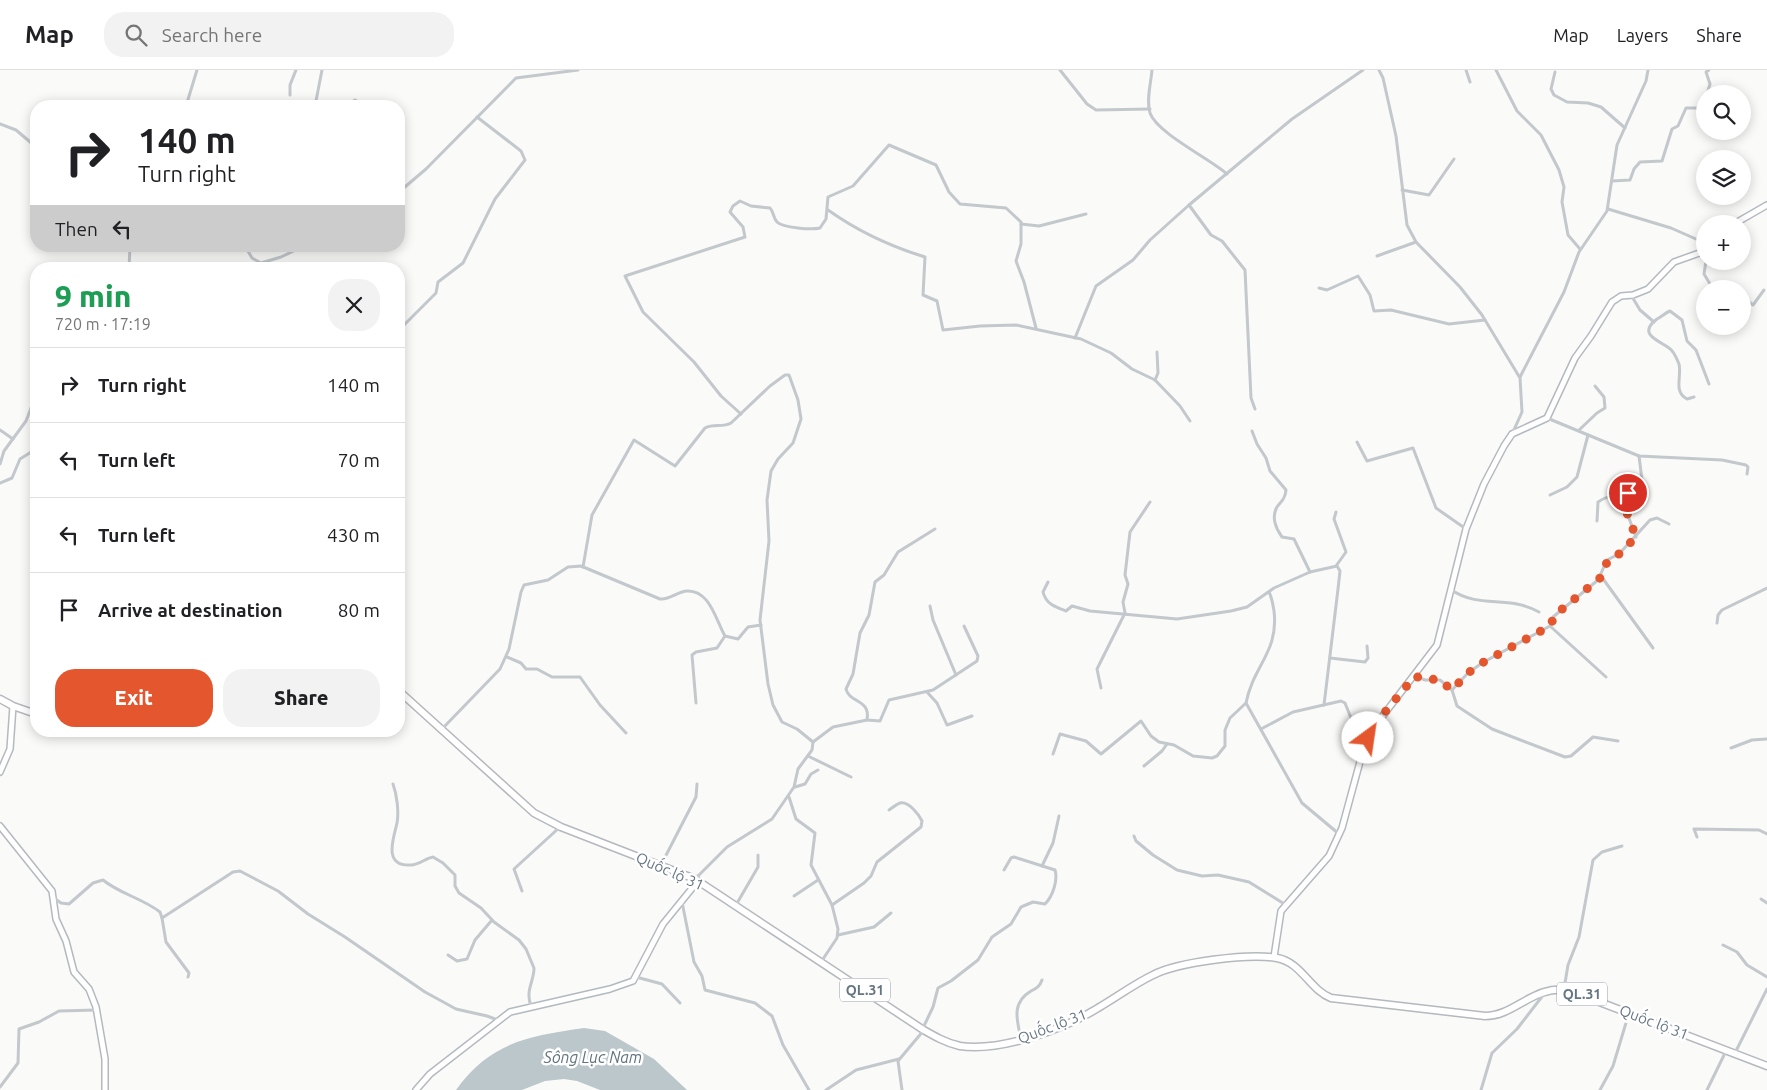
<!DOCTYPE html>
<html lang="en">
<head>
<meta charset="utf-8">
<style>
  :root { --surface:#fff; --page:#f2f2f2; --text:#202124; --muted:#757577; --line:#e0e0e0; --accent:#e4572e }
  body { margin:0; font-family:Ubuntu,sans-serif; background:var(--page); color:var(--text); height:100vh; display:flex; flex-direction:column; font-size:19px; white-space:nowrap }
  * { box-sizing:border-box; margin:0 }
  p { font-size:16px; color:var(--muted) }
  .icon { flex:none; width:28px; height:28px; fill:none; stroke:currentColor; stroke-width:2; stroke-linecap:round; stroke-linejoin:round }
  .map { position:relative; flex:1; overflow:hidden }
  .drawer { position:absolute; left:30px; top:192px; width:375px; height:475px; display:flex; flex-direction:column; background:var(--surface); border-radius:20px; box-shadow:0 2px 12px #0003 }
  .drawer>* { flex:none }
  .guide { position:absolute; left:30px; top:30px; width:375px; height:152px; border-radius:20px; box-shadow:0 2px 12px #0003; background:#fff; color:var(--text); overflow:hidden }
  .controls { position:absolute; left:1696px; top:15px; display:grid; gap:10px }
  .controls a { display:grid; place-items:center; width:55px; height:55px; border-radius:50%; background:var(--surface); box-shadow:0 2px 12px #0003; font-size:25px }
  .pin { position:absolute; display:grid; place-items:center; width:42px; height:42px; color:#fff; margin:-21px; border:2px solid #fff; border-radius:50%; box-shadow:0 1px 5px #0007 }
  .me { position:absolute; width:55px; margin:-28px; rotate:31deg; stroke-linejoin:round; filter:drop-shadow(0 0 4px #0008) }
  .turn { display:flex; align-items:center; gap:18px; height:105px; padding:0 25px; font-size:22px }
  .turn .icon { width:65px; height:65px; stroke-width:2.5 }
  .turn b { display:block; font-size:35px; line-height:42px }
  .then { display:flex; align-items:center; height:48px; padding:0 25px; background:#0003; gap:10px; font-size:19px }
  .round { display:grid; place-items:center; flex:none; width:52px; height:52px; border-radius:20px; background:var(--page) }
  .head { display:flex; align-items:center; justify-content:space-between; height:85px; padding:0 25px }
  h1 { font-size:30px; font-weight:800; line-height:38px; color:#1e9e55 }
  .cta { display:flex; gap:10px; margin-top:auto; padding:10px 25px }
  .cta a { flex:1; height:58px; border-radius:20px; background:var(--accent); color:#fff; font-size:20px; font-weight:800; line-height:58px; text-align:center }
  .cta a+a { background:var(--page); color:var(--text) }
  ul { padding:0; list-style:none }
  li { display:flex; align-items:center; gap:15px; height:75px; padding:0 25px; border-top:1px solid var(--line) }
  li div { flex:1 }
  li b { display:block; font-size:19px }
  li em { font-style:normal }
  header { display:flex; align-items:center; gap:30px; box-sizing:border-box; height:70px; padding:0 25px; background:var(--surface); border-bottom:1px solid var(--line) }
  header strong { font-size:24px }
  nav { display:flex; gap:28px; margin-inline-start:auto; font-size:18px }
  .search { width:350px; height:45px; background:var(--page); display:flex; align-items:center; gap:12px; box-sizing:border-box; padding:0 18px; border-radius:20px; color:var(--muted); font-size:19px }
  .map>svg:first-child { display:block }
  .water { fill:#bbc7cb }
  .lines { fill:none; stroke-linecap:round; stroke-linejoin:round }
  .secondary-casing { stroke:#b3babf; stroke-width:8 }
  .highway-casing { stroke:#b4b9bd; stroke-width:9 }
  .street { stroke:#c3c8cc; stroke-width:3 }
  .secondary { stroke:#fff; stroke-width:5 }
  .highway { stroke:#fff; stroke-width:6 }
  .route { stroke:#e4572e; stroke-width:9; stroke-dasharray:0 16.2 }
  .labels { text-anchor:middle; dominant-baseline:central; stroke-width:5; stroke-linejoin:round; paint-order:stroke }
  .shield { fill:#fff; stroke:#939fa8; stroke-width:1 }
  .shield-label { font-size:14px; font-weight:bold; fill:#657683 }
  .street-label { font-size:15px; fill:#657683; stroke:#fff }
  .water-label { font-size:16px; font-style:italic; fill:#60757c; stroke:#fff }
</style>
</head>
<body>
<header>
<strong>Map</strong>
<div class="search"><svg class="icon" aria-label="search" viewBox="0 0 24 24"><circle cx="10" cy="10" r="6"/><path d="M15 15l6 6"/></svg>Search here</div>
<nav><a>Map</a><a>Layers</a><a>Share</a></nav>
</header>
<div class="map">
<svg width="1767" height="1020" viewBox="0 0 1767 1020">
  <rect width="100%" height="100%" fill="#fafaf8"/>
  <path class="water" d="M584 958 605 961 654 989 687 1020H600L577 1011 564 1009 545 1011 522 1020H456C490 972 529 966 584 958Z"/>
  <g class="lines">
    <defs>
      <g id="secondary">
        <path d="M1734 154 1767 135"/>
        <path d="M0 702 10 679 13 636"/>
        <path d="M0 756 52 821 56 849 66 871 74 902 89 919 96 937 105 989V1020"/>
        <path d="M1274 887 1281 841 1329 786 1342 758 1361 688 1372 660 1437 575 1466 459 1484 414 1504 376 1512 364 1547 348 1575 288 1591 266 1612 232 1621 226 1633 225 1648 219 1674 192 1705 181"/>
        <path d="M416 1020 430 1004 510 942 610 919 633 911 663 854 698 811"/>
      </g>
      <g id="highway">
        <path d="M399 621 534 743 561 757 695 809 922 959C934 966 946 973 960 976 1001 982 1064 959 1098 938 1117 927 1134 914 1153 905 1178 892 1249 883 1277 888 1301 892 1310 920 1331 928L1485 946C1515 946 1533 915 1568 920L1767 996"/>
        <path d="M0 629 13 636 36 644"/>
      </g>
    </defs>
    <use href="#secondary" class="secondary-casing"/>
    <use href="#highway" class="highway-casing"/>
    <g class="street">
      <path d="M1060 0 1087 34 1096 40 1150 39"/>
      <path d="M1152 0C1151 13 1146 30 1150 43 1157 63 1210 89 1227 104"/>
      <path d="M1379 0 1383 8 1396 66 1407 155 1416 172 1460 217 1482 245 1520 308 1522 342 1513 362"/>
      <path d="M1466 0 1470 12"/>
      <path d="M1496 0 1517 41 1541 65 1559 100 1564 117 1562 132 1568 165 1580 179"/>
      <path d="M1555 2 1551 19 1554 25 1567 32 1588 33 1601 37 1625 58"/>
      <path d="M1707 24 1710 14 1706 2 1709 0"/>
      <path d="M290 25V15L296 0"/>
      <path d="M186 36 197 0"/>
      <path d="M315 36 322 0"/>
      <path d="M348 36 355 30 360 33"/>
      <path d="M0 54 16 60 36 77"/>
      <path d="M1612 111 1630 110 1634 99 1640 92 1662 91 1672 59 1678 56 1686 38H1697L1705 34"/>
      <path d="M1402 120 1429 125 1454 89"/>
      <path d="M399 122 426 99 516 8 578 0"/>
      <path d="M1189 135 1211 165 1222 171 1245 200 1251 328 1255 339"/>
      <path d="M1608 139 1671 158 1705 173"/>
      <path d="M828 140C859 162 889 176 925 187L923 225 937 231 943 260 980 256 1016 255 1081 269 1111 283 1132 299 1155 310 1180 336 1190 351"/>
      <path d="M1021 154 1039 156 1086 144"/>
      <path d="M245 176 252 188 261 193 281 187 304 176"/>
      <path d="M1377 186 1416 172"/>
      <path d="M1706 191 1704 204 1713 219"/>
      <path d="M129 199 130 176"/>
      <path d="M1319 218 1327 220 1358 206 1370 225 1374 241 1391 240 1449 254 1485 250"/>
      <path d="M1631 225 1640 240 1654 252"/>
      <path d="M1742 226 1753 235 1764 220"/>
      <path d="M399 260 436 223 438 212 463 193 495 129 525 90 521 81 477 47"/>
      <path d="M1075 268 1096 216 1133 190 1150 170 1189 135 1292 49 1363 0"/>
      <path d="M1520 307 1564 222 1579 182 1607 141 1617 75 1646 11 1648 0"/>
      <path d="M1155 310 1158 303 1157 282"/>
      <path d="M1694 327 1687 329C1673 322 1682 306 1679 294 1677 289 1674 281 1669 278 1658 270 1637 264 1657 249 1661 247 1665 243 1670 241L1682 250 1687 271 1696 280 1709 314"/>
      <path d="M741 344 721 326 694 292 643 242 625 206 745 167 743 157 730 142 733 136 740 131 751 136 770 138C774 142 773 148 777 152 783 158 812 160 820 158L826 149 828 127 853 116 889 75 936 95 949 122 960 134 1006 138 1021 152V174L1016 191 1024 212 1036 258"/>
      <path d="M1547 348 1639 386 1722 390 1746 395 1748 397 1747 404"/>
      <path d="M0 360 13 369"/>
      <path d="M1579 360 1597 343 1605 338 1604 327 1595 316"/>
      <path d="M1252 361 1257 374 1266 388 1270 401 1286 420C1285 430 1281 431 1277 437 1271 447 1276 459 1282 467L1294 469 1310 502"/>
      <path d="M1357 372 1367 391 1413 378 1436 438 1466 459"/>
      <path d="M0 394 4 381 26 351 36 325"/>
      <path d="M0 413 12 408 20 389 36 379"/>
      <path d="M1628 423 1627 443 1636 467"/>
      <path d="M1550 425 1567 417 1577 407 1588 365"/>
      <path d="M1336 442 1334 449 1346 482 1336 496"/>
      <path d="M1597 451 1598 432C1615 420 1627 429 1642 410L1639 386"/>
      <path d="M583 497 592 445 634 370 675 396 705 358C714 353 722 358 731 353L770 316 785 305H789L798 330 801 349 793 373 778 389 771 401 767 430 769 471 760 550 768 614 773 635 782 652 797 659 813 672"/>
      <path d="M1601 506 1653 578"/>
      <path d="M1048 512 1043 522C1046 534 1055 537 1066 541L1072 536 1090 541 1177 549 1231 541 1247 537 1274 518 1310 502 1337 496 1340 501 1338 519 1324 635"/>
      <path d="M1450 519C1480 540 1507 524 1539 542"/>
      <path d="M1269 522C1272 528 1273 535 1274 541 1279 582 1253 596 1246 633L1302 733 1339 764"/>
      <path d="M930 536 933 550 956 605"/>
      <path d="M1717 553 1718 545 1722 540 1767 518"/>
      <path d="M1550 556 1553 547 1598 510 1607 490 1619 484 1650 450 1657 448 1669 454"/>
      <path d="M507 587 521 593 526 599H537L552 607H580L600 635 626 663"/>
      <path d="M1330 588 1365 592 1368 588 1367 576"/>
      <path d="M1415 606 1425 610H1440L1452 620 1457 636 1492 659 1565 687 1571 686 1593 667 1618 671"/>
      <path d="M1101 618 1097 599 1125 543 1123 532 1128 514 1125 505 1130 462 1150 432"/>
      <path d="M1452 620 1468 603 1482 593 1550 556 1606 607"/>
      <path d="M927 622 937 633 947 655 972 646"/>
      <path d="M696 633 692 585 696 582 717 578 725 566"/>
      <path d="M867 650 880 651 889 630 933 620 977 591 978 586 964 556"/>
      <path d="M442 659 500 599 509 579 521 522 524 515 548 510 568 497 581 496 660 529C670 530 677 522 686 521 710 519 716 551 725 566L738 569 748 557 761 555"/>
      <path d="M1261 659 1293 642 1341 631 1345 633 1351 648 1372 660"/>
      <path d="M813 672 833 657 867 650C871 629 849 633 846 619L853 604 860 563 869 545 875 512 884 505 898 482 935 459"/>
      <path d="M1731 678 1752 670 1767 669"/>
      <path d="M1053 684 1060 664 1086 671 1101 684 1141 651 1151 666 1159 672 1174 675 1193 686 1212 688 1217 686 1225 676V660L1230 648 1246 633"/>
      <path d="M808 686 851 707"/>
      <path d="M1144 696 1162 681 1167 674"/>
      <path d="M393 714C397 725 399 742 397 753 394 767 382 797 411 795 419 795 426 788 433 787L443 793 455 805V816L459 823 481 838 494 852 519 870 526 879 534 898C534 912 525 920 531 936"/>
      <path d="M795 717 805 714 811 704 818 700"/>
      <path d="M789 727 796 749 815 763 811 795 832 835 838 859 837 868 821 892"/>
      <path d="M1134 766 1136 771 1153 785 1177 800 1202 806 1218 805 1249 812 1286 835"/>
      <path d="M1697 767 1694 759 1759 760 1767 764"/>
      <path d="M661 795 696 727 697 714"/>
      <path d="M1042 796 1053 773 1059 746"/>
      <path d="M695 809 727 777 772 749 794 717 798 699 812 680 813 672"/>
      <path d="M522 821 514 799 560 757"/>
      <path d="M794 826 818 810"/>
      <path d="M54 828 61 833 69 834 93 813 103 810C120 824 142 828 160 842L162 848 233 802 240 801 278 821 308 844 345 867 425 922 456 939 487 946 498 950"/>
      <path d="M1761 829 1767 833"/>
      <path d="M682 832 694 892 702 906 705 920 755 933 772 946 783 975 809 1020"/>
      <path d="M736 835 758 797V785"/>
      <path d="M832 835 864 813 871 806 877 792 921 757 922 751C919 745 909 731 900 733 897 734 892 738 889 740"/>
      <path d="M162 848 166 872 189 903 188 907"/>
      <path d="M838 865 874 857 891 843"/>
      <path d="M1723 875 1737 882 1747 895 1767 907"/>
      <path d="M448 885 457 891 467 889 475 870 492 850"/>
      <path d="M636 907 662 914 680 933"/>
      <path d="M1564 919 1568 895 1579 867 1593 790 1602 782 1622 776"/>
      <path d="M923 958 933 937 938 918 951 911 978 890 992 867 1011 854 1021 837 1033 832 1045 834C1053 826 1058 810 1055 800L1014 787 1011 788 1004 800"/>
      <path d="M1021 969C1017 950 1011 933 1031 921 1037 918 1040 916 1042 910"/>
      <path d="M1735 983 1767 919"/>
      <path d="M0 1017 18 993 19 959 39 952 59 941 96 940"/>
      <path d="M826 1020 856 1000 899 989"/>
      <path d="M902 1020 898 991 924 960"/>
      <path d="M1481 1020 1492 983 1517 959 1544 924"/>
      <path d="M1600 1020 1613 996 1629 943"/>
      <path d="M1707 1020 1726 981"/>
    </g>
    <use href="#secondary" class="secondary"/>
    <use href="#highway" class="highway"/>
  </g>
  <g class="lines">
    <path class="route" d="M1368 668 1375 654 1415 606 1425 610 1438 609 1452 620 1468 603 1482 593 1550 556 1555 545 1600 508 1608 490 1619 484 1636 467 1627 443 1628 423"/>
  </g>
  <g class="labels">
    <g class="shield">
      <rect x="840" y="908.5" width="50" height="23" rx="4"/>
      <rect x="1557" y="912.5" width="50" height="23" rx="4"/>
    </g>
    <g class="shield-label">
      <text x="865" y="920">QL.31</text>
      <text x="1582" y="924">QL.31</text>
    </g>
    <g class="street-label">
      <text transform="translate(670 801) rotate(24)">Quốc lộ 31</text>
      <text transform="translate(1654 952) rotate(21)">Quốc lộ 31</text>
      <text transform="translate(1052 956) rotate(-21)">Quốc lộ 31</text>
    </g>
    <g class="water-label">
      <text x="593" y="987">Sông Lục Nam</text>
    </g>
  </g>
</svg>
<div class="controls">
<a><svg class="icon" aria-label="search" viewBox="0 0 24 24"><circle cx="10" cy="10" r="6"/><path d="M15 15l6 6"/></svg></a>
<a><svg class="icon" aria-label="layers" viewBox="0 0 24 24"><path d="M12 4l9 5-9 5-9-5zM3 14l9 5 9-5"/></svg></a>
<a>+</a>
<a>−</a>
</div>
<div class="pin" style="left:1628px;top:423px;background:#d93025"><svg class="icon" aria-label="arrive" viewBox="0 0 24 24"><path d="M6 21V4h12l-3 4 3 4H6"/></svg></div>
<svg class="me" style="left:1368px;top:668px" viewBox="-20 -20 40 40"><circle r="19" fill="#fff"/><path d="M0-13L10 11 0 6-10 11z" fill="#e4572e"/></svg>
<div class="guide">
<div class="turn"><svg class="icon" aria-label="right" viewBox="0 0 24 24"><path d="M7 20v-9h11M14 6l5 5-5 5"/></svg><div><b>140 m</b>Turn right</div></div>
<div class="then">Then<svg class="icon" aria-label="left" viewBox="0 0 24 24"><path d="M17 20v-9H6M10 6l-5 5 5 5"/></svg></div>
</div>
<section class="drawer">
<div class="head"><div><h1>9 min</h1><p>720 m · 17:19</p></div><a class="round"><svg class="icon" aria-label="close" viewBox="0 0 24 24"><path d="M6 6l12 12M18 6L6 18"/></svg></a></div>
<ul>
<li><svg class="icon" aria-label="right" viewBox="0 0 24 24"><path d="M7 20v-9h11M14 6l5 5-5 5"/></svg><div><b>Turn right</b></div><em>140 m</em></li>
<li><svg class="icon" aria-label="left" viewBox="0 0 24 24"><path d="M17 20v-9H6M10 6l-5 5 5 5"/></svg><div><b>Turn left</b></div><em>70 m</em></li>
<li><svg class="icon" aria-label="left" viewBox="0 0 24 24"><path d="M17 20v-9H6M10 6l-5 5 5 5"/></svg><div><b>Turn left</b></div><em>430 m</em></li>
<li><svg class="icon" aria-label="arrive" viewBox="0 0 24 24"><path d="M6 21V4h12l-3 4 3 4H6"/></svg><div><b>Arrive at destination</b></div><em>80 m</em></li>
</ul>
<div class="cta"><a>Exit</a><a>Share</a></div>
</section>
</div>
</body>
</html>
